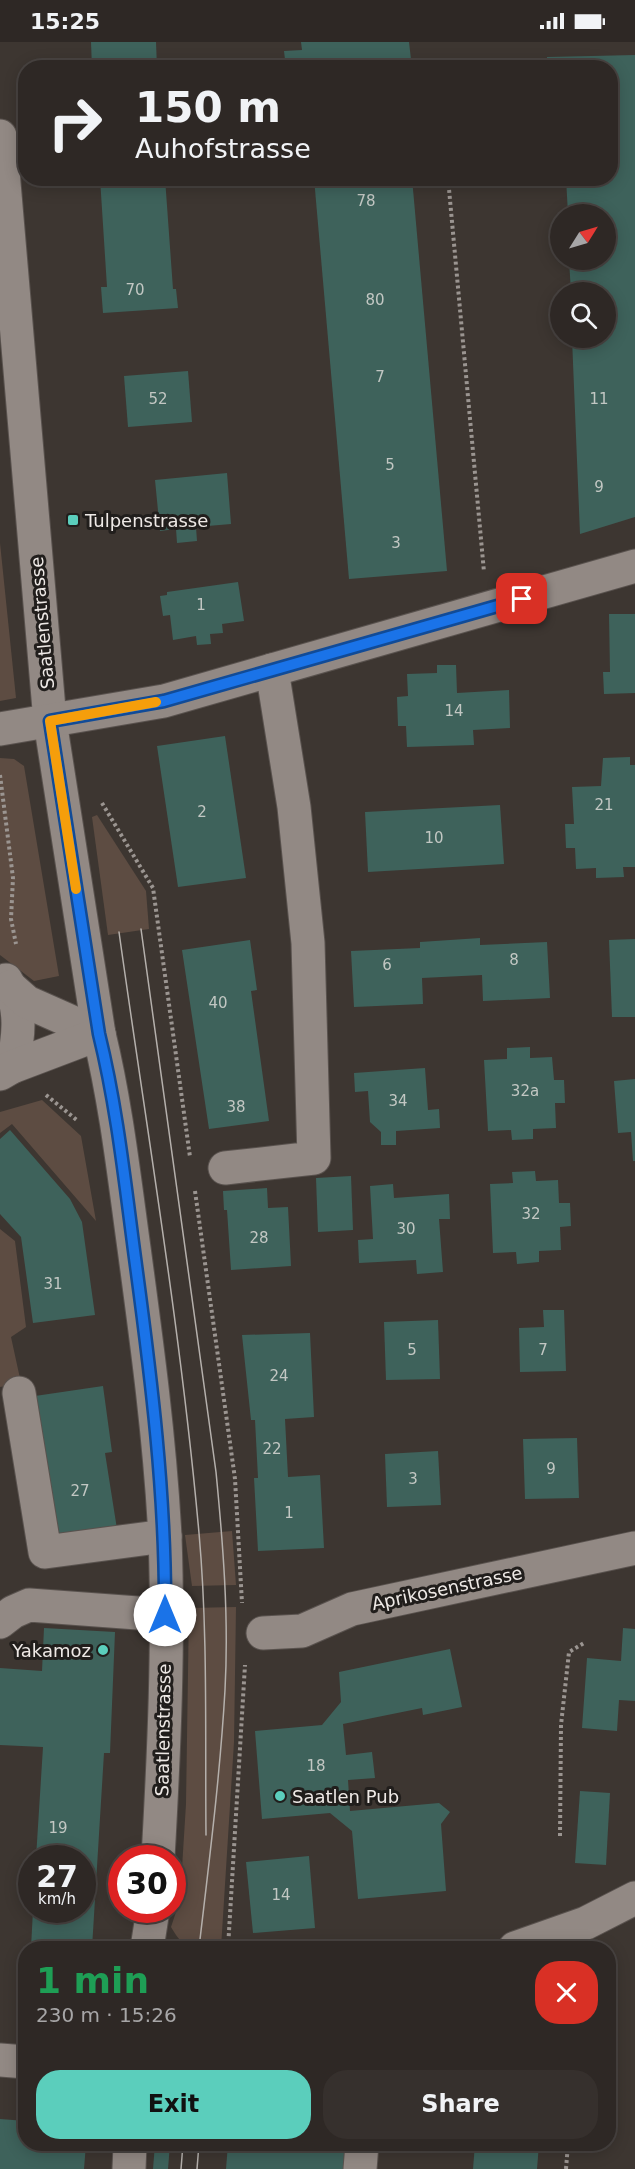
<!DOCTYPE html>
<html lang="en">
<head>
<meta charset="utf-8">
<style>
  :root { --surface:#2e2825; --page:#36302d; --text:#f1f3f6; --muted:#a7a6a7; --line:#494442; --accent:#5bcebc }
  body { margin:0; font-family:"DejaVu Sans",sans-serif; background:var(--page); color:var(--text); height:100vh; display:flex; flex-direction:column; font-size:22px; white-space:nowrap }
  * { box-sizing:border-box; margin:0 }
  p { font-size:20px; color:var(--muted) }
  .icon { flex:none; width:33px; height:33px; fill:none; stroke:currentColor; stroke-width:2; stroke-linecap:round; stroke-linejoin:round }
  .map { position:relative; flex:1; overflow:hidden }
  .panel { position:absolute; left:18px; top:1899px; width:598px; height:210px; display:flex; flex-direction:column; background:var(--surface); border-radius:24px; box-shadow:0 3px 15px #0003,0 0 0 2px var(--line) }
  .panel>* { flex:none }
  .hud { position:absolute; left:18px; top:18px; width:600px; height:126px; border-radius:24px; box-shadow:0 3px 15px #0003,0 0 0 2px var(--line); background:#2e2825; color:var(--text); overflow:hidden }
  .needle { width:39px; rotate:53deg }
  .controls { position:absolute; left:550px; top:162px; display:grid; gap:12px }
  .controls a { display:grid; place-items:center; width:66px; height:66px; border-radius:50%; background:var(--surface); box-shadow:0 3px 15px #0003,0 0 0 2px var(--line); font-size:30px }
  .speed { position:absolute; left:18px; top:1803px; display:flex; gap:12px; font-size:30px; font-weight:700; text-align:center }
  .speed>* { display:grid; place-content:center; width:78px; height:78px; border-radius:50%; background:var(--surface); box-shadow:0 3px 15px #0003,0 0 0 2px var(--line); line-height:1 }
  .speed small { font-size:15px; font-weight:400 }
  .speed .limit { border:9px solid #d22; background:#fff; color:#111 }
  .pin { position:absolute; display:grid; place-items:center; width:51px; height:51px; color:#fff; margin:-26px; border-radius:12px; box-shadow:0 3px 9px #0006 }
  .me { position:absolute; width:66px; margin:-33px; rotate:0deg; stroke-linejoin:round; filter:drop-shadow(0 0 4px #0008) }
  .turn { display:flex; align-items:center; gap:21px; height:126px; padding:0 18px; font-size:27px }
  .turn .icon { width:78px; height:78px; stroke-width:2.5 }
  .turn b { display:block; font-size:42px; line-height:51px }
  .round { display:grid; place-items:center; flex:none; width:63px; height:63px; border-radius:24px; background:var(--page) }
  .summary { display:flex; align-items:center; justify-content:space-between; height:102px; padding:0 18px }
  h1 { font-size:36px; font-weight:700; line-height:45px; color:#1e9e55 }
  .action { display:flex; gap:12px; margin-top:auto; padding:12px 18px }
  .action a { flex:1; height:69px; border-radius:24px; background:var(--accent); color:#111; font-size:24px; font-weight:700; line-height:69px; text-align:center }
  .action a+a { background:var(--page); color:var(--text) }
  .status { display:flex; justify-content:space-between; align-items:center; height:42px; padding:0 30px; background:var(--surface); direction:ltr }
  .status svg { height:16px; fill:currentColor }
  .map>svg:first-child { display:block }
  .green { fill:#5d4c42 }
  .building { fill:#3e625b }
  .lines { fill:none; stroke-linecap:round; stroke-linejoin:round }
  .minor-casing { stroke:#59524e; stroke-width:35 }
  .path { stroke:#9b9591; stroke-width:4; stroke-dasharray:3 3; stroke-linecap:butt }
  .minor { stroke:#928984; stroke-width:33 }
  .tram { stroke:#b5b0ac; stroke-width:1.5 }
  .route-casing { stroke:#114b97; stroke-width:15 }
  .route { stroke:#1a73e8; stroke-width:10 }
  .slow { stroke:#f59e0b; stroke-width:10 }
  .poi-dot { fill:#5bcebc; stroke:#211e1c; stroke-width:2 }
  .labels { text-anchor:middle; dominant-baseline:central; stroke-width:6; stroke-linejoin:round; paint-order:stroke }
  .number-label { font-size:15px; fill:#c2c7c3 }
  .poi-label { font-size:18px; fill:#eee9e6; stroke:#211e1c; text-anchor:start }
  .street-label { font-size:18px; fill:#eee9e6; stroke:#211e1c }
</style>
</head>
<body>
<div class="status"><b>15:25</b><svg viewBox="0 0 49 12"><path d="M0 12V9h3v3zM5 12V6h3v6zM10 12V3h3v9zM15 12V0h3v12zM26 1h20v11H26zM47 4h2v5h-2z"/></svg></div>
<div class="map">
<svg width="635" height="2127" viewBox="0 0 635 2127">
  <rect width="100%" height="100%" fill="#3d3631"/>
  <g class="green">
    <path d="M0 501 16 656 0 659Z"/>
    <path d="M0 716 14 717 24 724 59 934 34 939 0 913Z"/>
    <path d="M97 773 146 849 149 887 108 893 92 775Z"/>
    <path d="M42 1058 81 1094 96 1179 12 1082 0 1091V1070Z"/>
    <path d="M0 1187 15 1199 26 1285 11 1295 21 1341 0 1345Z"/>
    <path d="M232 1489 236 1543 192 1544 185 1493Z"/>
    <path d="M236 1565 234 1700 221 1906C194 1907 186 1911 171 1885L180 1858 186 1762 189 1566Z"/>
  </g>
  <g class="building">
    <path d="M91 0H156L157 26H92Z"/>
    <path d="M301 0H409L412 26H286L284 9 302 8Z"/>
    <path d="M635 13V475L580 492 572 296H606V250H571L569 218H606V172H568L566 136H610V26H547V15Z"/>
    <path d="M100 136H165L173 247H176L178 266 103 271 101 245H107Z"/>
    <path d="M314 136H412L447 529 349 537Z"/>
    <path d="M188 329 192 380 128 385 124 334Z"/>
    <path d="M227 431 231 482 196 485 197 499 177 501 176 487 160 489 155 438Z"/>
    <path d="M238 540 244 579 222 582 223 591 210 592 211 602 197 603 196 594 173 598 170 573 163 574 160 554 167 553V550Z"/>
    <path d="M609 572H635V651L604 652 603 630H610Z"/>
    <path d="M437 623H456L457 651 509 648 510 686 473 688 474 703 407 705 406 684H398L397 655 408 654 407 632 437 631Z"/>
    <path d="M225 694 246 836 178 845 157 704Z"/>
    <path d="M630 715V723H635V825H623L624 835 596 836V826L576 827 575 806H566L565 782H574L572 745 601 744 603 716Z"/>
    <path d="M500 763 504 822 368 830 365 770Z"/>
    <path d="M480 896V903L547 900 550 956 483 959 482 933 422 936 423 962 354 965 351 909 420 906V900Z"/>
    <path d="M635 897V975H612L609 898Z"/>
    <path d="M250 898 257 948 251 949 269 1079 209 1087 182 908Z"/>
    <path d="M530 1005V1016L552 1015 554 1038H564L565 1061H555L556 1086 533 1087V1097L512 1098 511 1088 488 1089 484 1018 507 1017V1006Z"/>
    <path d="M425 1026 428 1068 439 1067 440 1086 396 1089V1103H381V1090L370 1080 368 1049 355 1050 354 1031Z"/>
    <path d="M635 1037V1119H633L631 1090 618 1091 614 1039Z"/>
    <path d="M10 1088 70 1157 82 1180 95 1273 33 1281 21 1195 0 1172V1097Z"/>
    <path d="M535 1129 536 1139 558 1138 559 1161H570L571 1184 560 1185 561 1208 539 1209V1220L517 1222 516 1210 493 1211 490 1142 513 1141 512 1130Z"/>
    <path d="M351 1134 353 1188 318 1190 316 1136Z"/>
    <path d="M393 1142 394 1156 449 1152 450 1177H439L443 1230 417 1232 416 1218 359 1221 358 1198 373 1197 370 1144Z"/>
    <path d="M267 1146 268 1166 288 1165 291 1224 231 1228 227 1168H224L223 1149Z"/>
    <path d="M543 1268H564L566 1329 520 1330 519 1286 544 1285Z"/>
    <path d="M438 1278 440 1337 386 1338 384 1280Z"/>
    <path d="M310 1291 314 1375 285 1377 288 1435 320 1433 324 1506 258 1509 254 1436H258L255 1378H251L242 1293Z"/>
    <path d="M103 1344 112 1410 105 1411 117 1487 56 1496 35 1354Z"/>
    <path d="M577 1396 579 1456 525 1457 523 1397Z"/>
    <path d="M438 1409 441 1463 387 1465 385 1412Z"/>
    <path d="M44 1586 115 1590 110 1711H104L92 1906H31L33 1868H82V1816H36L43 1705 0 1703V1626L42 1629Z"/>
    <path d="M623 1586 635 1587V1659L619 1658 617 1689 582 1686 587 1616 621 1619Z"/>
    <path d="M450 1607 462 1665 423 1673 422 1666 343 1682 346 1713 372 1710 375 1736 348 1738 350 1769 439 1761 450 1770 441 1782 446 1849 358 1857 352 1789 330 1771 262 1777 255 1689 322 1683 341 1660 339 1630Z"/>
    <path d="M580 1749 610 1751 606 1823 575 1821Z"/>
    <path d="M309 1814 315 1886 253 1891 246 1820Z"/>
    <path d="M23 1910H26V1984L18 1983Z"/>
    <path d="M0 2077 26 2079V2102H86L84 2127H0Z"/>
    <path d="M155 2102H170L168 2127H153Z"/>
    <path d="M228 2102H346L344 2127H226Z"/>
    <path d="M475 2102H539L537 2127H473Z"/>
  </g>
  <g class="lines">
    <defs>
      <g id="minor">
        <path d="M0 94 50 679 99 992C116 1062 124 1134 134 1206 147 1302 160 1398 165 1495 169 1602 164 1710 158 1816"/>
        <path d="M0 687 164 659 635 524"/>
        <path d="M6 938C23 964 19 996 12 1025"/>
        <path d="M10 945 27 960 99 992"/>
        <path d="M0 1032 12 1025 99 992"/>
        <path d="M225 1126 314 1116 308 901 294 765 272 628"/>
        <path d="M19 1351 45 1510 165 1494"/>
        <path d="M0 1580 13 1570 29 1563 165 1573"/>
        <path d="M263 1591 302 1589 352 1567 635 1506"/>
        <path d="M147 1906 153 1868"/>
        <path d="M515 1906 586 1881 635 1856"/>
        <path d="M0 2018 26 2020"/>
        <path d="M129 2127 130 2102"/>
        <path d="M360 2127 362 2102"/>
      </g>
    </defs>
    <use href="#minor" class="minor-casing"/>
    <g class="path">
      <path d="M448 136 484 530"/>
      <path d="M0 733 13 836 11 877 16 902"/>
      <path d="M102 761 153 846 190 1115"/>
      <path d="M46 1053 78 1079"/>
      <path d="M195 1149 235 1437 242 1561"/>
      <path d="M560 1794 561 1683 569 1610 584 1601"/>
      <path d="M228 1906 245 1623"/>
      <path d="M566 2127 568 2102"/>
    </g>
    <use href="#minor" class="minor"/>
    <g class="tram">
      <path d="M141 887 216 1430C223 1502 229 1575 225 1648 220 1735 209 1820 199 1906"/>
      <path d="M119 890C147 1090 181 1290 199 1491 208 1591 205 1693 206 1793"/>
      <path d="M181 2127 183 2102"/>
      <path d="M197 2127 199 2102"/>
    </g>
  </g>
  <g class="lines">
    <defs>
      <path id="route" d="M165 1573C166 1453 151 1334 135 1216 125 1141 117 1065 99 992L50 679 164 659 522 557"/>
    </defs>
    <use href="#route" class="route-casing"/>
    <use href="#route" class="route"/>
    <path class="slow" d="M76 847 50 679 156 660"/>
  </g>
  <g class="poi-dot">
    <rect x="67" y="472" width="12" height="12" rx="3"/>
    <circle cx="103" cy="1608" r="6"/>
    <circle cx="280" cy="1754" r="6"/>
  </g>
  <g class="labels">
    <g class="number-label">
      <text x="366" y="159">78</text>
      <text x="135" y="248">70</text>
      <text x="375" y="258">80</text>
      <text x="380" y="335">7</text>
      <text x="158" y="357">52</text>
      <text x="599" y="357">11</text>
      <text x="390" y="423">5</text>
      <text x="599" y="445">9</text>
      <text x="396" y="501">3</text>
      <text x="201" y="563">1</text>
      <text x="454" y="669">14</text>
      <text x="604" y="763">21</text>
      <text x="202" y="770">2</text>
      <text x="434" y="796">10</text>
      <text x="514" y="918">8</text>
      <text x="387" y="923">6</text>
      <text x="218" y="961">40</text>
      <text x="525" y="1049">32a</text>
      <text x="398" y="1059">34</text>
      <text x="236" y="1065">38</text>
      <text x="531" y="1172">32</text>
      <text x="406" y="1187">30</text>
      <text x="259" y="1196">28</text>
      <text x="53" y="1242">31</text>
      <text x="412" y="1308">5</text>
      <text x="543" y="1308">7</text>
      <text x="279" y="1334">24</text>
      <text x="272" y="1407">22</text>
      <text x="551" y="1427">9</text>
      <text x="413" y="1437">3</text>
      <text x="80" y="1449">27</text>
      <text x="289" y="1471">1</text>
      <text x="316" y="1724">18</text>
      <text x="58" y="1786">19</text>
      <text x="281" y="1853">14</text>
    </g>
    <g class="poi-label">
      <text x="85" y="478">Tulpenstrasse</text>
      <text x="91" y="1608" text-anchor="end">Yakamoz</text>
      <text x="292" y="1754">Saatlen Pub</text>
    </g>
    <g class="street-label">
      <text transform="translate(42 581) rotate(-95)">Saatlenstrasse</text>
      <text transform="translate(447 1546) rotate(-12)">Aprikosenstrasse</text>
      <text transform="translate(163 1688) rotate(-89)">Saatlenstrasse</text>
    </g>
  </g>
</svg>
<div class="controls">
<a><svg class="needle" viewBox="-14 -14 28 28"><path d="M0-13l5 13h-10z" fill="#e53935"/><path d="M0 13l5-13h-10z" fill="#a7a6a7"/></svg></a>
<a><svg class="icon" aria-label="search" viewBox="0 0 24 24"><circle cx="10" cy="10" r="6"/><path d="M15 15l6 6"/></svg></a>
</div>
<div class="speed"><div>27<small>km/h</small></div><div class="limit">30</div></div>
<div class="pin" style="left:522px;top:557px;background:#d93025"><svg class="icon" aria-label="arrive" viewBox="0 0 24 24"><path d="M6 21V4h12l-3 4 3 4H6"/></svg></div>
<svg class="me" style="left:165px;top:1573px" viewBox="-20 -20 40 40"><circle r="19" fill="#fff"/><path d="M0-13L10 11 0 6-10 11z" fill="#1a73e8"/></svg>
<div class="hud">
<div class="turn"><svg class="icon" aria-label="right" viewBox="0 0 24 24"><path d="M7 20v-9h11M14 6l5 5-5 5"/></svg><div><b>150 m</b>Auhofstrasse</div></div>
</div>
<section class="panel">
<div class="summary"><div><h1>1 min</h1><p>230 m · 15:26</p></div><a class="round" style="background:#d93025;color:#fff"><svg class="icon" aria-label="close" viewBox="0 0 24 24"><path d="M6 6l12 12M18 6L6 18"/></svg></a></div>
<div class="action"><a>Exit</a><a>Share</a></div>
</section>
</div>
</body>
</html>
